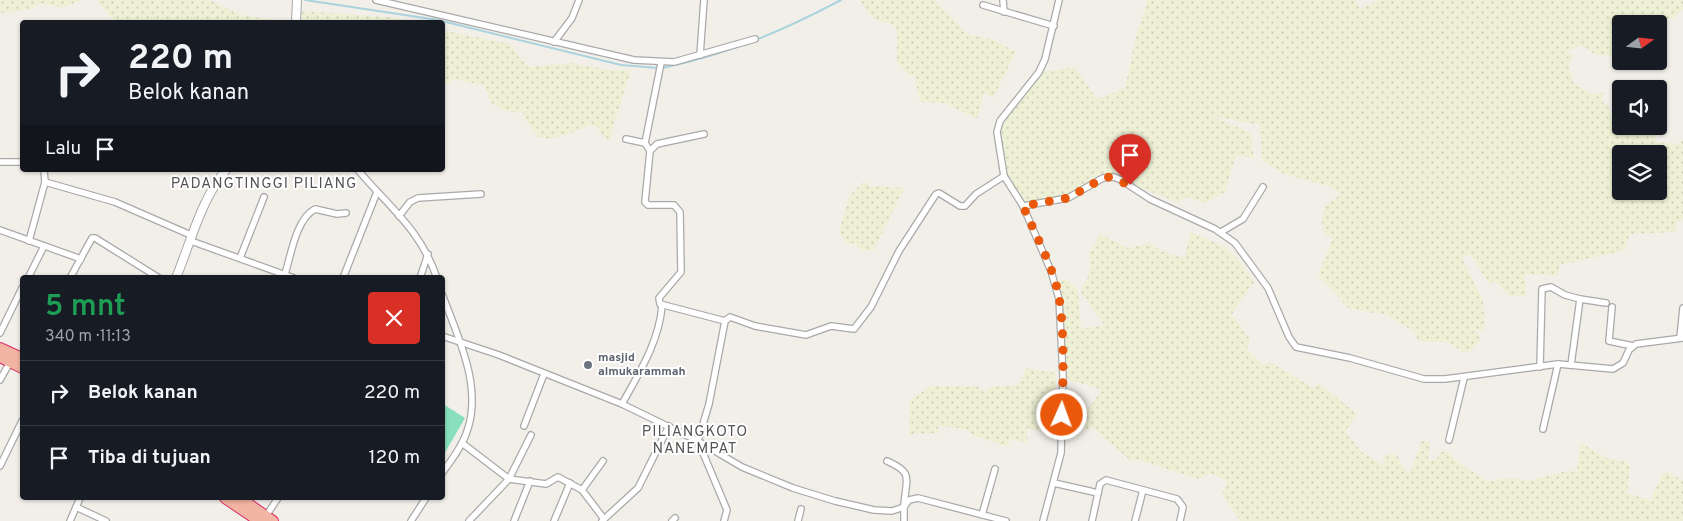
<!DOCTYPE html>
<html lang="id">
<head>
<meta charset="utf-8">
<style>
  :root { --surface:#171b24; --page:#20242c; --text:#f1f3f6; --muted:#9ea1a6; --line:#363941 }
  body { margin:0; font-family:Overpass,sans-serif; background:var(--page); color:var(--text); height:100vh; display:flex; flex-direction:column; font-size:19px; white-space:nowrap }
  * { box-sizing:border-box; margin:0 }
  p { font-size:16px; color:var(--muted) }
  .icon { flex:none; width:28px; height:28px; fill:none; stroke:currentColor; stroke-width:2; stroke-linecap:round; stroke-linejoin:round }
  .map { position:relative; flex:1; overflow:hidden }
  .panel { position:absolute; left:20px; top:275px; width:425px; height:225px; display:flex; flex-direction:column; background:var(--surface); border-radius:5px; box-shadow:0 1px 4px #0004 }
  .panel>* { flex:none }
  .top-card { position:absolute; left:20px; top:20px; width:425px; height:152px; border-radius:5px; box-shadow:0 1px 4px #0004; background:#171b24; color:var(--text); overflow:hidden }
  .needle { width:32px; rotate:75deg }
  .buttons { position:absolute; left:1612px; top:15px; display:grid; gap:10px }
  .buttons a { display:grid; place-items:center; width:55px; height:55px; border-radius:5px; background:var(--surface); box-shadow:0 1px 4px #0004; font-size:25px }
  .pin { position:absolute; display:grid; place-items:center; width:42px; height:42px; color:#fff; margin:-51px -21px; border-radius:50% 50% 50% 0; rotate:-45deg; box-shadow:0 0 5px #0007 }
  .pin .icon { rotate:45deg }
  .me { position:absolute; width:55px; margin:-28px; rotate:2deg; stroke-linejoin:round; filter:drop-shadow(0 0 4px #0008) }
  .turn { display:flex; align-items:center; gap:18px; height:105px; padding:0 25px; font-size:22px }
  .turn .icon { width:65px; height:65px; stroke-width:2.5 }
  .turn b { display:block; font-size:35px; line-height:42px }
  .then { display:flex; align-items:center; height:48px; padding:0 25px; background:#0003; gap:10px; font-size:19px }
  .round { display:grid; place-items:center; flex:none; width:52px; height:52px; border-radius:5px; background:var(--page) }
  .head { display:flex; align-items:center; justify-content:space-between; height:85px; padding:0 25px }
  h1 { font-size:30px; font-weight:600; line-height:38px; color:#1e9e55 }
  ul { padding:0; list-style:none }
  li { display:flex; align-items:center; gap:15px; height:65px; padding:0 25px; border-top:1px solid var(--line) }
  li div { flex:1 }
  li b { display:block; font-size:19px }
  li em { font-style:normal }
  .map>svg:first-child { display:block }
  .farmland { fill:url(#farmland-dots); fill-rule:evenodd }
  .pitch { fill:#88e0be }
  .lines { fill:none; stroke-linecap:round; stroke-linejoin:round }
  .stream { stroke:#aad3df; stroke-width:2 }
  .minor-casing { stroke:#a9a9a9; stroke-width:8 }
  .tertiary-casing { stroke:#a9a9a9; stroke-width:10 }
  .trunk-casing { stroke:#dc2a67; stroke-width:12 }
  .minor { stroke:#fff; stroke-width:5.5 }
  .tertiary { stroke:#fff; stroke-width:8 }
  .trunk { stroke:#f2b4a3; stroke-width:10 }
  .route { stroke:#ea580c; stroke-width:9; stroke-dasharray:0 16.2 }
  .worship-dot { fill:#6b7280; stroke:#fff; stroke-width:2 }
  .labels { text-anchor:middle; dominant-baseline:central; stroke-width:4; stroke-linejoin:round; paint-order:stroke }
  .worship-label { font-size:12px; font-weight:bold; fill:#5b616d; stroke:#fff; text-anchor:start }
  .quarter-label { font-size:15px; letter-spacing:1px; fill:#555; stroke:#fff }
</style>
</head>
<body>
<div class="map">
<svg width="1683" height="521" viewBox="0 0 1683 521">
  <defs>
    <pattern id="farmland-dots" width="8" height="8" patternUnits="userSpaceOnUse" patternTransform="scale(1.25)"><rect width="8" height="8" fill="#eef0d5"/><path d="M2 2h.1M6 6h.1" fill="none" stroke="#ccceb7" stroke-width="1.8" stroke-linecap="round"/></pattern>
  </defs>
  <rect width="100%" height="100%" fill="#f2efe9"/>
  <g class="farmland">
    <path d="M0 0H82L63 8 41 3 29 10 0 13Z"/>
    <path d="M97 0H209L242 15 288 22H115Z"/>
    <path d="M860 0H935L967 34 992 39 1016 52 993 98 984 93 977 119 945 103 920 102 914 75H908L897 62V34L894 25 876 20 868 14Z"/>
    <path d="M1148 0H1355L1360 9 1379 0H1683V10L1674 18 1662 19 1659 24H1621V56L1596 55 1581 45 1567 52 1574 56 1568 64 1574 84 1591 94 1604 93 1601 100 1609 107 1612 120 1625 134 1636 128 1654 132 1657 142 1677 144 1683 140V220L1676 222V232L1629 234 1626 250 1560 265 1557 276 1525 274 1526 296H1509L1495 281 1489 284 1471 255 1462 257 1483 301 1485 331 1475 329 1481 339 1472 350 1464 353 1448 342 1418 341 1414 332 1388 315 1349 309 1318 275 1333 238 1325 236 1322 221 1325 205 1340 195 1331 187 1284 174 1262 161 1260 125 1212 116 1251 133 1254 158 1236 155 1225 192 1205 203 1187 197 1177 202 1121 180 1103 178 1058 201 1023 206 1004 176 1000 121 1039 72 1075 67 1097 99 1125 88 1137 32ZM1621 154H1659V191H1621Z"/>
    <path d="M302 11 388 17 411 22H302Z"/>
    <path d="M442 30 510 44 528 67 571 63 610 70H631L609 140 599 132 598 127 589 125 583 129 550 139 537 137 524 117 523 111 516 113 502 109 491 103 484 86 455 79 445 85 443 84Z"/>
    <path d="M869 181V186L904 188 874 250 862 251 854 243 847 244 839 231 850 195 861 184Z"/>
    <path d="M1190 232 1223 246 1237 258 1254 282 1232 314 1250 339 1247 349 1263 365 1270 362 1314 388 1319 383 1357 414 1345 432 1362 452 1384 466 1383 458 1388 453 1397 455 1404 469 1410 473 1422 440 1430 442 1428 460 1437 459 1440 451 1450 454 1457 462 1489 482 1498 479 1515 478 1528 481 1563 472 1577 471 1580 443 1607 458 1626 462 1630 468 1627 493 1650 500 1663 473 1667 472 1683 480V521H1240L1222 495 1227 481 1211 473 1198 479 1139 460 1131 461 1092 427 1086 430 1079 421 1101 391 1095 387 1068 380 1059 280H1068L1078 291 1081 329 1104 325 1080 291 1088 277 1090 266 1089 253 1100 234 1128 248 1150 243 1161 251 1185 258Z"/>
    <path d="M1026 368 1056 373V416L1051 417 1046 428 1036 431 1026 428 1028 443 1008 439 1010 446 1002 445 973 435 965 429 938 426 939 433 909 434 910 400 931 386 968 387 976 385 984 392 991 387 1019 385Z"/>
  </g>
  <path class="pitch" d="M443 404 465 418 443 456Z"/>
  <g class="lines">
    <g class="stream">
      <path d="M305 0 438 20 621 65 658 68"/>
      <path d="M663 68C729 54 782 31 841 0"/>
    </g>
    <defs>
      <g id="minor">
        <path d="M376 0 634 60 674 62 755 39"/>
        <path d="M1003 0 1004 12"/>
        <path d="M983 5 1054 26"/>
        <path d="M554 42 572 18 579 0"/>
        <path d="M700 55 704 0"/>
        <path d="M626 139 645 143 650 151 657 144 704 134"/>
        <path d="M645 143 661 63"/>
        <path d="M650 151 645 202 648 205H674L680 212 681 272 659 298 660 304 725 321"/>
        <path d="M0 162H22"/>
        <path d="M358 170C390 208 420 229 437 278"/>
        <path d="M45 182 115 202 193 236"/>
        <path d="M1023 206 1068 198 1103 178 1114 177 1121 180 1150 199 1215 229 1235 243 1268 288 1289 337 1296 347 1350 358 1424 379H1445L1558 364 1613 369 1623 363 1629 350 1636 344 1683 338"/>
        <path d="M399 216 410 202 418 198 481 194"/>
        <path d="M0 230 81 259"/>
        <path d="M1221 232 1243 219 1263 187"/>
        <path d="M29 241 45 182 44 170"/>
        <path d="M191 241 294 278"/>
        <path d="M240 258 264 197"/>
        <path d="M285 274C291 255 296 219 315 209L337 214 346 213"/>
        <path d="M28 278 44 246"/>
        <path d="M70 278 92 238H95L159 278"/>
        <path d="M343 278 377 192"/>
        <path d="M420 278 428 254"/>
        <path d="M442 294C458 337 484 389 466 434 461 448 451 461 442 473"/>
        <path d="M1612 307 1609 341 1633 346"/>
        <path d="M0 333 22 288"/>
        <path d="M442 336 499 355 622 404 698 441 742 467 793 488 835 501 874 510 892 511 904 507 909 500 918 498 1006 521"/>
        <path d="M1680 338 1683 308"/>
        <path d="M1571 365 1580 299 1606 303"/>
        <path d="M1540 367 1542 289 1551 287 1565 295 1580 299"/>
        <path d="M0 380 10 362"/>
        <path d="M622 404C639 373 659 342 662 306"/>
        <path d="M524 426 544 374"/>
        <path d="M1543 429 1558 364"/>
        <path d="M1449 440 1464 378"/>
        <path d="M462 443 509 479 546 484 558 477 582 490 604 519"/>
        <path d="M887 461C914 473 906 478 904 505"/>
        <path d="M0 466 22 421"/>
        <path d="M1054 483 1098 493"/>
        <path d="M582 490 603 461"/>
        <path d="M76 507 106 521"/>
        <path d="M904 507V521"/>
        <path d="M982 515 995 469"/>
        <path d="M266 516 278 498"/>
        <path d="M70 521 80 498"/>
        <path d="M411 521 426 498"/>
        <path d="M469 521 509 479 531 435"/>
        <path d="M514 521 530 481"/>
        <path d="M554 521 570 483"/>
        <path d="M602 521 638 488 669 426"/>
        <path d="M672 521 675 518"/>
        <path d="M724 521 727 510 698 441 709 404 725 321 730 317 755 326 806 335 831 326 854 329 871 307 899 251 936 194 939 193 960 206H965L976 194 1004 176"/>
        <path d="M798 521 801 509"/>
        <path d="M1043 521 1061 453 1063 376 1059 299 1051 271 1023 206 1004 176 997 132 1000 121 1039 72 1045 59 1059 0"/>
        <path d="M1092 521 1100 484 1106 480 1177 499 1183 507 1180 521"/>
        <path d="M1135 521 1143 490"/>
      </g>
      <g id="tertiary">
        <path d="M296 22 297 0"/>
        <path d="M176 278C190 244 202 197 226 170"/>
      </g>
      <g id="trunk">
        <path d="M0 348 22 358"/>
        <path d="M0 357 22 368"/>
        <path d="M225 498 259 521"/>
        <path d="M240 498 273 521"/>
      </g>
    </defs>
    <use href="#minor" class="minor-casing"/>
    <use href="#tertiary" class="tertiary-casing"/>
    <use href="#trunk" class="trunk-casing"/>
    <use href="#minor" class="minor"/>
    <use href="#tertiary" class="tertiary"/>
    <use href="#trunk" class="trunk"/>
  </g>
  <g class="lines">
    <path class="route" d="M1062 415C1063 379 1065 326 1058 292 1051 262 1035 234 1023 206L1068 198 1098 181 1108 177 1130 185"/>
  </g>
  <circle class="worship-dot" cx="588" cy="365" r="5"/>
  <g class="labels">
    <g class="worship-label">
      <text x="598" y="358">masjid<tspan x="598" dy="14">almukarammah</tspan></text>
    </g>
    <g class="quarter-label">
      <text x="264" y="184">PADANGTINGGI PILIANG</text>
      <text x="695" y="432">PILIANGKOTO<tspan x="695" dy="17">NANEMPAT</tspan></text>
    </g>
  </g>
</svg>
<div class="buttons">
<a><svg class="needle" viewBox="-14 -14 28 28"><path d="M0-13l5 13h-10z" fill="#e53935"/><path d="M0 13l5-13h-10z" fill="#9ea1a6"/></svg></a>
<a><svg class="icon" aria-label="sound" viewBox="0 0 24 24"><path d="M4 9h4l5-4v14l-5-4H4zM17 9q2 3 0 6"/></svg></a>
<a><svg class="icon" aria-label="layers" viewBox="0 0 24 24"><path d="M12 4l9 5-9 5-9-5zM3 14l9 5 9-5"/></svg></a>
</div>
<div class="pin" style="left:1130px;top:185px;background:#d93025"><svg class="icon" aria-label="arrive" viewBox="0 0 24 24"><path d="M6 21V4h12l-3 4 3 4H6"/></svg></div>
<svg class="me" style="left:1062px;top:415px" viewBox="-20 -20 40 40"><circle r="17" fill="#ea580c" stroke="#fff" stroke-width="3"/><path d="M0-11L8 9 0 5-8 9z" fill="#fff"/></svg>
<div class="top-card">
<div class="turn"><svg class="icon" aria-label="right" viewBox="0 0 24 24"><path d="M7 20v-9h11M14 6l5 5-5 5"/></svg><div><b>220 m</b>Belok kanan</div></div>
<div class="then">Lalu<svg class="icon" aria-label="arrive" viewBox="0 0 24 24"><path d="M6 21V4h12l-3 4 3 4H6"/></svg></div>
</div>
<section class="panel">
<div class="head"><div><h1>5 mnt</h1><p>340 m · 11:13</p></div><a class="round" style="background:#d93025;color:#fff"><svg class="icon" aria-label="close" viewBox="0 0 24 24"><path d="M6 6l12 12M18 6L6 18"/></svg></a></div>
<ul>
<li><svg class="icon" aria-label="right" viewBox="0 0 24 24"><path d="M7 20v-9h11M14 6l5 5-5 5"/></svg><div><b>Belok kanan</b></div><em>220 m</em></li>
<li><svg class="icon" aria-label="arrive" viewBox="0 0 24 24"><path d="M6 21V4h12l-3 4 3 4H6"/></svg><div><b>Tiba di tujuan</b></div><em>120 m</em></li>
</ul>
</section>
</div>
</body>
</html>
